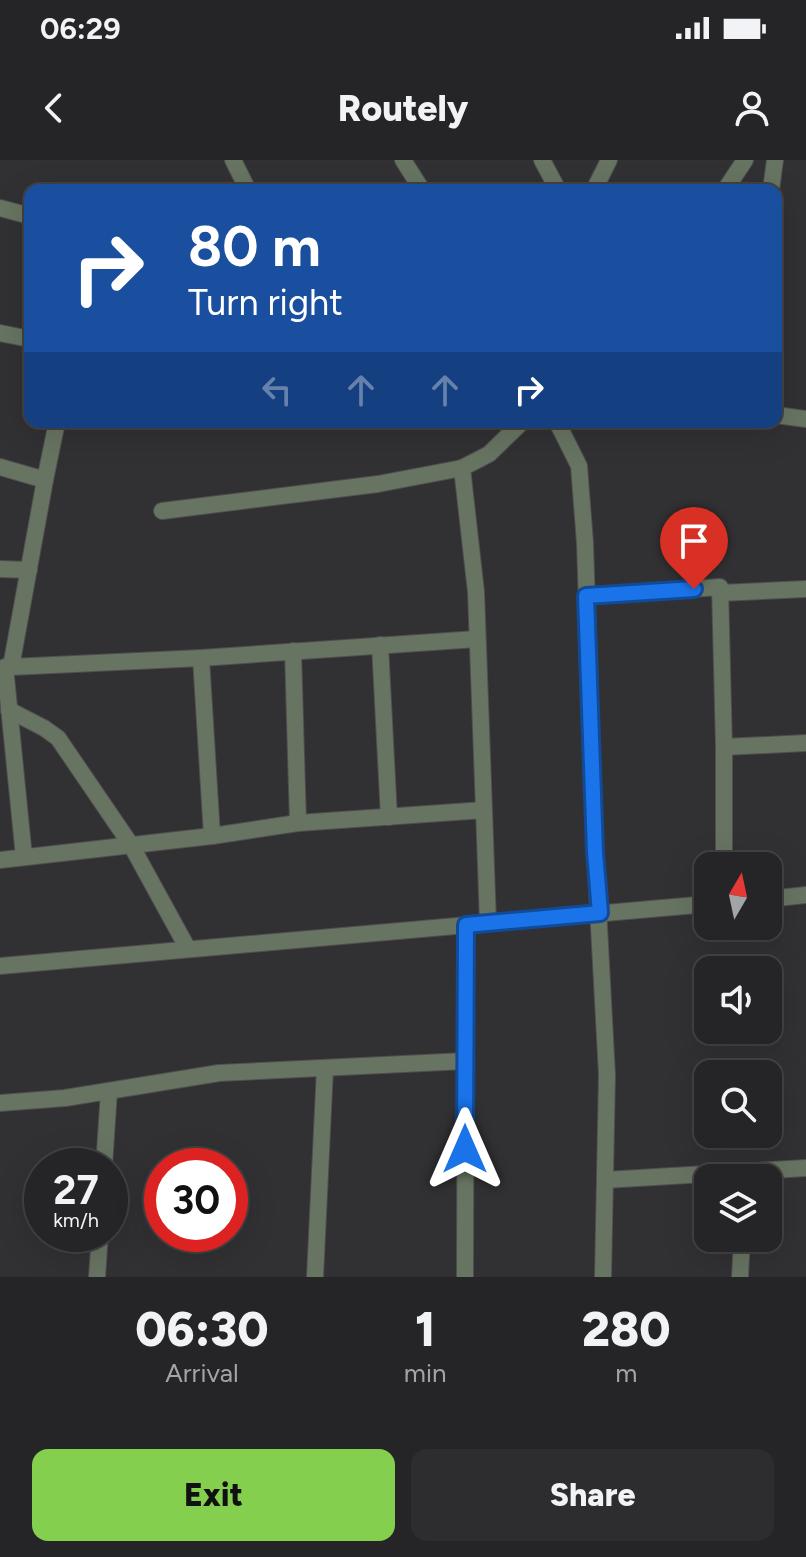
<!DOCTYPE html>
<html lang="en">
<head>
<meta charset="utf-8">
<style>
  :root { --surface:#252426; --page:#2d2c2e; --text:#f1f3f6; --muted:#a3a4a7; --line:#424143; --accent:#84d04e }
  body { margin:0; font-family:Figtree,sans-serif; background:var(--page); color:var(--text); height:100vh; display:flex; flex-direction:column; font-size:30px; white-space:nowrap }
  * { box-sizing:border-box; margin:0 }
  p { font-size:26px; color:var(--muted) }
  .icon { flex:none; width:44px; height:44px; fill:none; stroke:currentColor; stroke-width:2; stroke-linecap:round; stroke-linejoin:round }
  .map { position:relative; height:1117px; overflow:hidden }
  .sheet { display:flex; flex-direction:column; background:var(--surface); flex:1 }
  .sheet>* { flex:none }
  .banner { position:absolute; left:24px; top:24px; width:758px; height:244px; border-radius:16px; box-shadow:0 8px 32px #0002,0 0 0 2px var(--line); background:#1a4fa0; color:#fff; overflow:hidden }
  .needle { width:52px; rotate:9deg }
  .fabs { position:absolute; left:694px; top:692px; display:grid; gap:16px }
  .fabs a { display:grid; place-items:center; width:88px; height:88px; border-radius:16px; background:var(--surface); box-shadow:0 8px 32px #0002,0 0 0 2px var(--line); font-size:40px }
  .speed { position:absolute; left:24px; top:988px; display:flex; gap:16px; font-size:40px; font-weight:700; text-align:center }
  .speed>* { display:grid; place-content:center; width:104px; height:104px; border-radius:50%; background:var(--surface); box-shadow:0 8px 32px #0002,0 0 0 2px var(--line); line-height:1 }
  .speed small { font-size:20px; font-weight:400 }
  .speed .limit { border:12px solid #d22; background:#fff; color:#111 }
  .pin { position:absolute; display:grid; place-items:center; width:68px; height:68px; color:#fff; margin:-82px -34px; border-radius:50% 50% 50% 0; rotate:-45deg; box-shadow:0 0 8px #0007 }
  .pin .icon { rotate:45deg }
  .me { position:absolute; width:88px; margin:-44px; rotate:0deg; stroke-linejoin:round; filter:drop-shadow(0 0 6px #0008) }
  .turn { display:flex; align-items:center; gap:28px; height:168px; padding:0 32px; font-size:36px }
  .turn .icon { width:104px; height:104px; stroke-width:2.5 }
  .turn b { display:block; font-size:56px; line-height:68px }
  .lanes { display:flex; align-items:center; height:76px; padding:0 32px; background:#0003; justify-content:center; gap:40px; direction:ltr }
  .lanes .off { opacity:.35 }
  .eta { display:flex; justify-content:space-evenly; align-items:center; height:136px; text-align:center }
  .eta b { font-size:48px; font-weight:800; line-height:56px }
  .cta { display:flex; gap:16px; margin-top:auto; padding:16px 32px }
  .cta a { flex:1; height:92px; border-radius:16px; background:var(--accent); color:#111; font-size:32px; font-weight:800; line-height:92px; text-align:center }
  .cta a+a { background:var(--page); color:var(--text) }
  .status { display:flex; justify-content:space-between; align-items:center; height:56px; padding:0 40px; background:var(--surface); direction:ltr }
  .status svg { height:22px; fill:currentColor }
  header { display:flex; justify-content:space-between; align-items:center; height:104px; padding:0 32px; background:var(--surface); font-size:36px; font-weight:800 }
  .map>svg:first-child { display:block }
  .lines { fill:none; stroke-linecap:round; stroke-linejoin:round }
  .minor-casing { stroke:#4f4e50; stroke-width:18 }
  .tertiary-casing { stroke:#4f4e50; stroke-width:18 }
  .minor { stroke:#687462; stroke-width:16 }
  .tertiary { stroke:#687462; stroke-width:16 }
  .route-casing { stroke:#114b97; stroke-width:20 }
  .route { stroke:#1a73e8; stroke-width:14 }
</style>
</head>
<body>
<div class="status"><b>06:29</b><svg viewBox="0 0 49 12"><path d="M0 12V9h3v3zM5 12V6h3v6zM10 12V3h3v9zM15 12V0h3v12zM26 1h20v11H26zM47 4h2v5h-2z"/></svg></div>
<header><svg class="icon" aria-label="back" viewBox="0 0 24 24"><path d="M15 5l-7 7 7 7"/></svg>Routely<svg class="icon" aria-label="person" viewBox="0 0 24 24"><circle cx="12" cy="8" r="4"/><path d="M4 21q1-7 8-7t8 7"/></svg></header>
<div class="map">
<svg width="806" height="1117" viewBox="0 0 806 1117">
  <rect width="100%" height="100%" fill="#313032"/>
  <g class="lines">
    <defs>
      <g id="minor">
        <path d="M233 0 248 30"/>
        <path d="M403 0 422 30"/>
        <path d="M542 0 558 30"/>
        <path d="M594 30 609 0"/>
        <path d="M725 30 745 0"/>
        <path d="M771 30 775 0"/>
        <path d="M0 48 30 56"/>
        <path d="M0 173 30 179"/>
        <path d="M776 255 806 259"/>
        <path d="M557 262 579 306 585 383 595 692 607 915 603 1117"/>
        <path d="M0 307 45 320 57 262"/>
        <path d="M462 308 476 432 484 650"/>
        <path d="M45 320 11 507 201 498 212 676 298 663 484 650 488 763"/>
        <path d="M162 351 378 324 462 308 489 294 522 262"/>
        <path d="M0 409 29 410"/>
        <path d="M720 433 806 429"/>
        <path d="M586 436 720 427 724 587 806 583"/>
        <path d="M380 485 389 657"/>
        <path d="M293 491 298 663"/>
        <path d="M201 498 477 479"/>
        <path d="M5 507 24 697"/>
        <path d="M9 550 44 568 58 578 131 685 188 789"/>
        <path d="M724 587V706"/>
        <path d="M0 700 212 676"/>
        <path d="M0 943 65 938 219 913 465 901"/>
        <path d="M104 1006 109 931"/>
        <path d="M605 1020 806 1008"/>
        <path d="M97 1117 100 1074"/>
        <path d="M315 1117 325 908"/>
        <path d="M465 1117 466 765"/>
        <path d="M740 1117 742 1078"/>
      </g>
      <g id="tertiary">
        <path d="M768 739 806 735"/>
        <path d="M0 806 708 744"/>
      </g>
    </defs>
    <use href="#minor" class="minor-casing"/>
    <use href="#tertiary" class="tertiary-casing"/>
    <use href="#minor" class="minor"/>
    <use href="#tertiary" class="tertiary"/>
  </g>
  <g class="lines">
    <defs>
      <path id="route" d="M465 989 466 765 600 753 595 692 586 436 694 429"/>
    </defs>
    <use href="#route" class="route-casing"/>
    <use href="#route" class="route"/>
  </g>
</svg>
<div class="fabs">
<a><svg class="needle" viewBox="-14 -14 28 28"><path d="M0-13l5 13h-10z" fill="#e53935"/><path d="M0 13l5-13h-10z" fill="#a3a4a7"/></svg></a>
<a><svg class="icon" aria-label="sound" viewBox="0 0 24 24"><path d="M4 9h4l5-4v14l-5-4H4zM17 9q2 3 0 6"/></svg></a>
<a><svg class="icon" aria-label="search" viewBox="0 0 24 24"><circle cx="10" cy="10" r="6"/><path d="M15 15l6 6"/></svg></a>
<a><svg class="icon" aria-label="layers" viewBox="0 0 24 24"><path d="M12 4l9 5-9 5-9-5zM3 14l9 5 9-5"/></svg></a>
</div>
<div class="speed"><div>27<small>km/h</small></div><div class="limit">30</div></div>
<div class="pin" style="left:694px;top:429px;background:#d93025"><svg class="icon" aria-label="arrive" viewBox="0 0 24 24"><path d="M6 21V4h12l-3 4 3 4H6"/></svg></div>
<svg class="me" style="left:465px;top:989px" viewBox="-20 -20 40 40"><path d="M0-17L14 15 0 8-14 15z" fill="#1a73e8" stroke="#fff" stroke-width="4"/></svg>
<div class="banner">
<div class="turn"><svg class="icon" aria-label="right" viewBox="0 0 24 24"><path d="M7 20v-9h11M14 6l5 5-5 5"/></svg><div><b>80 m</b>Turn right</div></div>
<div class="lanes"><svg class="icon off" aria-label="left" viewBox="0 0 24 24"><path d="M17 20v-9H6M10 6l-5 5 5 5"/></svg><svg class="icon off" aria-label="ahead" viewBox="0 0 24 24"><path d="M12 20V5M6 11l6-6 6 6"/></svg><svg class="icon off" aria-label="ahead" viewBox="0 0 24 24"><path d="M12 20V5M6 11l6-6 6 6"/></svg><svg class="icon" aria-label="right" viewBox="0 0 24 24"><path d="M7 20v-9h11M14 6l5 5-5 5"/></svg></div>
</div>
</div>
<section class="sheet">
<div class="eta">
<div><b>06:30</b><p>Arrival</p></div>
<div><b>1</b><p>min</p></div>
<div><b>280</b><p>m</p></div>
</div>
<div class="cta"><a>Exit</a><a>Share</a></div>
</section>
</body>
</html>
